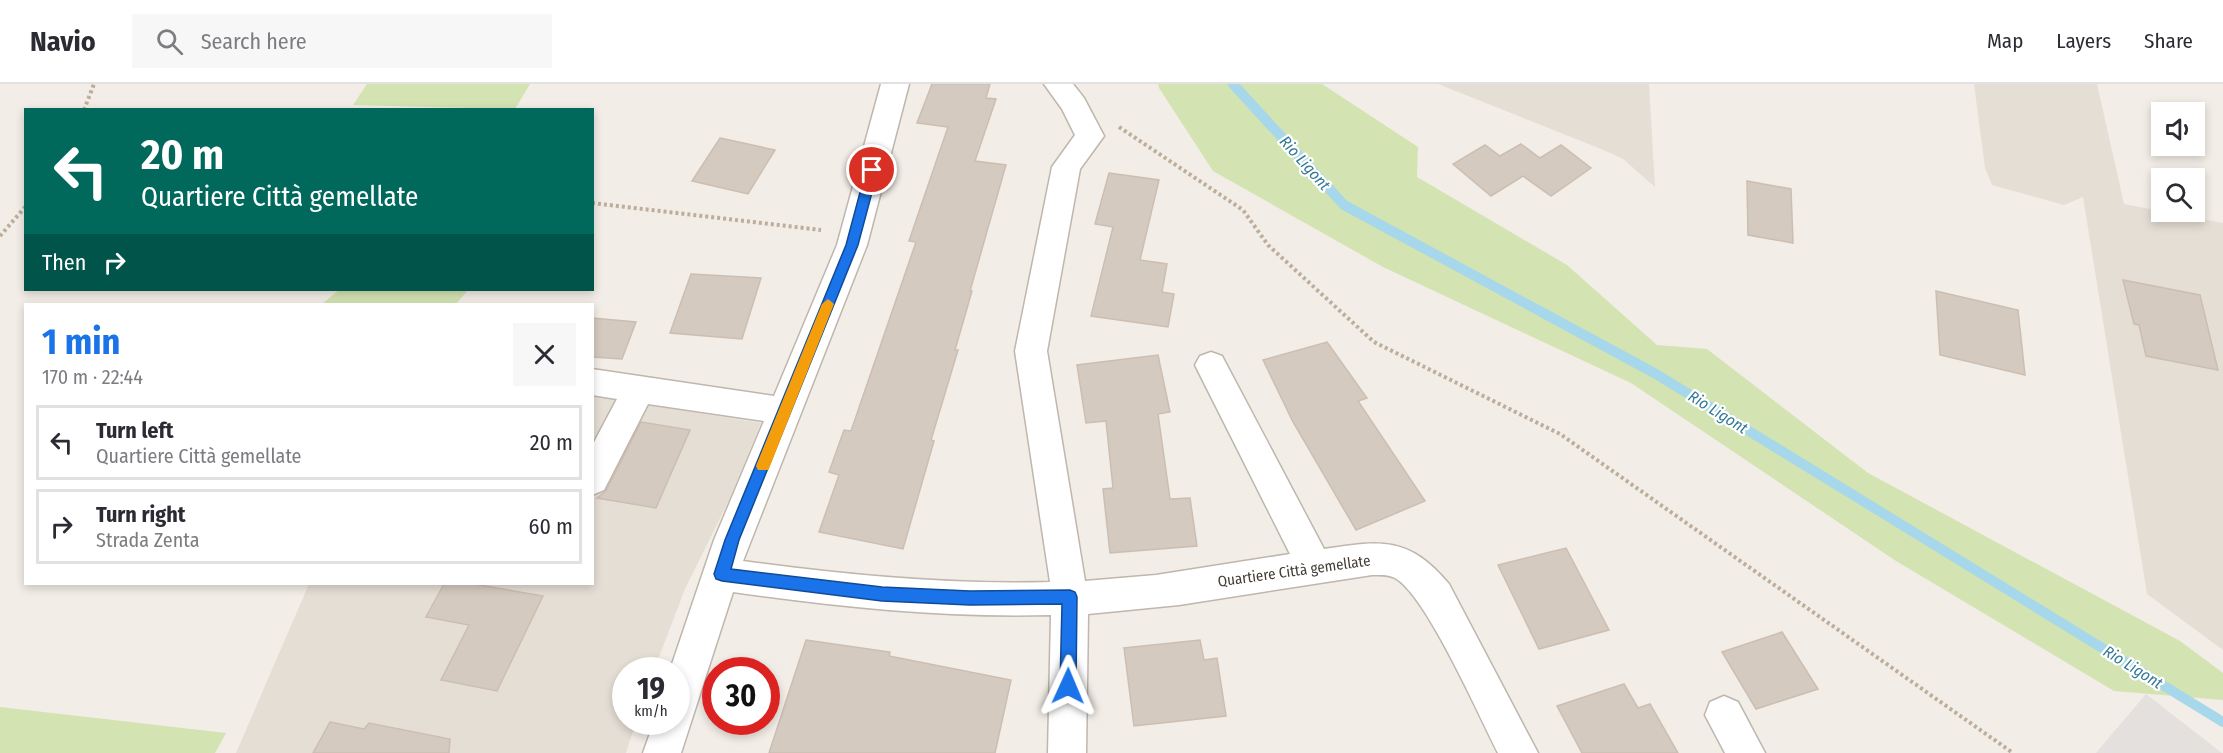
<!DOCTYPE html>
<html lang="en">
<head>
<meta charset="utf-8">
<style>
  :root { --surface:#fff; --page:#f7f7f7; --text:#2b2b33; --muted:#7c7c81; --line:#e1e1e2; --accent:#1a73e8 }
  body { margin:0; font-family:"Fira Sans Condensed",sans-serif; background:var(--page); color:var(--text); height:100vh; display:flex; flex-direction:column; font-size:22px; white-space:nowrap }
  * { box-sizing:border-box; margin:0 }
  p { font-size:20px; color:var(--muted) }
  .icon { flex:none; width:33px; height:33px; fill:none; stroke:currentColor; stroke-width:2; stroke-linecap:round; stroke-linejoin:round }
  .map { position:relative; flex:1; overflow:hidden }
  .side { position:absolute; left:24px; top:219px; width:570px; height:282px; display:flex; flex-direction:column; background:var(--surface); border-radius:0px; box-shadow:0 3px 9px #0003 }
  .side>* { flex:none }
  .hud { position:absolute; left:24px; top:24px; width:570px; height:183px; border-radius:0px; box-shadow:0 3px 9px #0003; background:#00695c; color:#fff; overflow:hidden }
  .buttons { position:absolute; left:2151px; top:18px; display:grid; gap:12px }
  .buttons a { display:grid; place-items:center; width:54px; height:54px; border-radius:0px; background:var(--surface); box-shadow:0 3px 9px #0003; font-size:30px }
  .speed { position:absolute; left:612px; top:573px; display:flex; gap:12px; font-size:30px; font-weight:700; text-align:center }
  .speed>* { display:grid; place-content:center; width:78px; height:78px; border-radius:50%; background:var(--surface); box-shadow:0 3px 9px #0003; line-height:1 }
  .speed small { font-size:15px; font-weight:400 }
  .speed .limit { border:9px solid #d22; background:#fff; color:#111 }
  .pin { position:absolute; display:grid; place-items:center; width:51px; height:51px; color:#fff; margin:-26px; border:3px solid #fff; border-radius:50%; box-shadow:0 2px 6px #0007 }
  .me { position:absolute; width:66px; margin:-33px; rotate:1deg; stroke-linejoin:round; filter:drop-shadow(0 0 4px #0008) }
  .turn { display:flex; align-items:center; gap:21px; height:126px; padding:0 18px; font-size:27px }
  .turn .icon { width:78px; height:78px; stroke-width:2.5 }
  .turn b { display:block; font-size:42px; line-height:51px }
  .then { display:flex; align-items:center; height:57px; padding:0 18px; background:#0003; gap:12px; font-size:22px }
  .round { display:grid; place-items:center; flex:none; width:63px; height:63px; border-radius:0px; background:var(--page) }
  .headline { display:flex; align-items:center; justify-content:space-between; height:102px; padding:0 18px }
  h1 { font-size:36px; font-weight:700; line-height:45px; color:var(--accent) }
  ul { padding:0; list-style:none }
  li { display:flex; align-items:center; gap:18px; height:75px; margin:0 12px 9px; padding:0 6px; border:3px solid var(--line); border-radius:0px }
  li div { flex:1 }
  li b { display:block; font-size:22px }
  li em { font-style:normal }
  header { display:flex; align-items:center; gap:36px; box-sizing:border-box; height:84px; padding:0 30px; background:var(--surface); border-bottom:2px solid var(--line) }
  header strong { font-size:28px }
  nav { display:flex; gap:33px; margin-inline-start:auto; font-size:21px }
  .search { width:420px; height:54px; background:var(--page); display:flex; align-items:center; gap:15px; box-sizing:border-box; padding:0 21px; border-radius:0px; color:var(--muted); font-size:22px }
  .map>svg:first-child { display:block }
  .residential { fill:#e5ded5 }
  .green { fill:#d3e3b2 }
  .parking { fill:#e3e0de }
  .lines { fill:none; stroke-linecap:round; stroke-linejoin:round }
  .stream { stroke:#a7d7ea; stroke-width:10 }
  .building { fill:#d5cac0; stroke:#ccbeb1; stroke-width:1.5 }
  .minor-casing { stroke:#bfb6ad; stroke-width:3 }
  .path { stroke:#bdad9c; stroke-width:4; stroke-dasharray:3 3; stroke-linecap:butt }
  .minor { fill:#fff; fill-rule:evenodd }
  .route { fill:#1a73e8; stroke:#114b97; stroke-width:1.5 }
  .slow { fill:#f59e0b }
  .labels { text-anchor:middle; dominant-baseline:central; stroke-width:4.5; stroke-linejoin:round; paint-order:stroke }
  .street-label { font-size:15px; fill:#443d36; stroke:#fff }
  .water-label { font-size:16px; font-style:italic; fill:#347a97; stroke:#fff }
</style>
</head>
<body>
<header>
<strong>Navio</strong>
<div class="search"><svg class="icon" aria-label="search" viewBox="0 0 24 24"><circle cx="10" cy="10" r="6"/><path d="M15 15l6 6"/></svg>Search here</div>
<nav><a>Map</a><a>Layers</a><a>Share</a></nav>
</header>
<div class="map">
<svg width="2223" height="669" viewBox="0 0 2223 669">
  <rect width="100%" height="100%" fill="#f2ede6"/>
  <g class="residential">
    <path d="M1438 0H1649L1655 103 1623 75 1606 67Z"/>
    <path d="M1974 0H2097L2124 120 2223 139V566L2147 510 2083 113 2064 121 1992 101 1985 84Z"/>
    <path d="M593 312 761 339 730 414 685 505 654 586H626V638H636L626 669H236L309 500H592Z"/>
  </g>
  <g class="green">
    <path d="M367 0H530L515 25 353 21Z"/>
    <path d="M1158 0H1322L1418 63 1417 93 1567 181 1657 261 1707 265 1868 389 2180 557 2223 589V616L2114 607 1896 477 1631 299 1383 183 1213 87 1159 4Z"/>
    <path d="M339 206H468L456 220H322Z"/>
    <path d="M0 623 226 649 215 669H0Z"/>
  </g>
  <path class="parking" d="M2146 610 2222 669H2096Z"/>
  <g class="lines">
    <path class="stream" d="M1233 0 1344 121 1656 290 2223 638"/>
  </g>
  <g class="building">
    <path d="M932 0H990L986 14 996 15 975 77 1006 81 970 207H972L955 266H958L931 356 934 357 903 465 819 448 839 391 829 388 844 346 851 347 916 158 909 157 948 43 917 39Z"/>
    <path d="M720 54 775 66 748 110 692 97Z"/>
    <path d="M1521 60 1540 74 1561 61 1591 84 1551 112 1523 92 1491 112 1453 80 1485 61 1500 72Z"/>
    <path d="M1109 89 1159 96 1140 176 1167 180 1162 208 1174 210 1168 243 1091 232 1113 143 1095 140Z"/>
    <path d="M1747 97 1791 105 1793 159 1748 151Z"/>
    <path d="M691 190 761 194 742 255 670 249Z"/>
    <path d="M2123 196 2200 211 2218 286 2146 272 2139 241 2134 240Z"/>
    <path d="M1936 207 2018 226 2025 291 1940 271Z"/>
    <path d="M592 234 636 238 622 275 592 273Z"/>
    <path d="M1327 258 1367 314 1358 317 1425 417 1356 446 1293 338 1263 276Z"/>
    <path d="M1158 271 1170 328 1158 330 1170 415 1190 414 1197 462 1110 469 1103 405 1113 404 1106 337 1086 339 1077 281Z"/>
    <path d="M641 338 690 346 656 424 597 414 606 407Z"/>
    <path d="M1566 464 1609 546 1539 565 1498 481Z"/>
    <path d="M444 500H474L543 512 497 607 441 596 469 541 426 533Z"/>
    <path d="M1782 548 1818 605 1756 625 1722 568Z"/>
    <path d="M806 556 890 568 889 572 1011 596 995 669H769Z"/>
    <path d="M1200 556 1204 576 1217 574 1226 632 1134 642 1124 564Z"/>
    <path d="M1624 600 1638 624 1650 620 1678 669H1582L1557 622Z"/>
    <path d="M330 638 364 645 369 639 450 655 449 669H313Z"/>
  </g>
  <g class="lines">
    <defs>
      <g id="minor">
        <path d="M881 0H909L867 161 743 477C844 491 947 501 1050 498L1015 267 1052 83 1075 51 1062 25 1044 0H1073L1084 14 1104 52 1080 85 1047 267 1085 497 1156 491 1290 470 1195 281 1200 272 1211 268 1222 272 1324 465C1381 456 1409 452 1449 500L1538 669H1498C1479 632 1426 511 1395 494 1388 490 1379 491 1372 491L1179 521 1088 530 1086 669H1048L1051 531C945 534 838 523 733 508L681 669H643L654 638H676V586H670L714 456 764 337 648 320 604 406 592 411V362L617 315 592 311V285L774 312 837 161Z"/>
        <path d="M1724 612 1738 618 1765 669H1725L1705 631 1710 618Z"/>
      </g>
    </defs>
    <use href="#minor" class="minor-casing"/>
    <g class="path">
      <path d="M84 26 94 0"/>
      <path d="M1119 43 1243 126 1268 161 1374 258 1560 350 2013 669"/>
      <path d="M592 119 821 146"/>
      <path d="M0 152 26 122"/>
    </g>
    <use href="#minor" class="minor"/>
  </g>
  <path class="route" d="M872 81 878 86 858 161 739 456 731 485 882 503 970 507 1070 506 1075 508 1077 513 1076 602 1074 607 1068 610 1062 607 1060 602 1062 520 970 521 882 517 722 497 716 495 714 490 725 456 846 161 866 86Z"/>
  <path class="slow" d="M828 215 834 220 770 382 768 386H758L756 382 822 220Z"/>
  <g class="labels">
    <g class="street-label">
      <text transform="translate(1294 487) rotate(-8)">Quartiere Città gemellate</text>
    </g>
    <g class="water-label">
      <text transform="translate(1305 79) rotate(48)">Rio Ligont</text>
      <text transform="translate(1718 328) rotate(32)">Rio Ligont</text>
      <text transform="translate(2133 583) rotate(32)">Rio Ligont</text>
    </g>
  </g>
</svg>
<div class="buttons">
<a><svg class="icon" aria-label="sound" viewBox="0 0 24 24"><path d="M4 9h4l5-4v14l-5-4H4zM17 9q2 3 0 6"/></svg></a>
<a><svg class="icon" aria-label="search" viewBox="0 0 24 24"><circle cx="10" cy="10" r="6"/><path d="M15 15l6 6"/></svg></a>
</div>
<div class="speed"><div>19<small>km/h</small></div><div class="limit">30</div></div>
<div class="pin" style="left:872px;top:86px;background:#d93025"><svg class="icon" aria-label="arrive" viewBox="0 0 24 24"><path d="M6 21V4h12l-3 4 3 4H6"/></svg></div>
<svg class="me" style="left:1068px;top:602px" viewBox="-20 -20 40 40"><path d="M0-17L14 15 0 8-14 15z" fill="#1a73e8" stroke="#fff" stroke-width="4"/></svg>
<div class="hud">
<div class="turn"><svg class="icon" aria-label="left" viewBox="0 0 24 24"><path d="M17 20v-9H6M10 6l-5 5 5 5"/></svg><div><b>20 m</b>Quartiere Città gemellate</div></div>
<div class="then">Then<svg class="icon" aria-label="right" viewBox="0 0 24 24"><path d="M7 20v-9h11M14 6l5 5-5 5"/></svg></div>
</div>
<section class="side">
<div class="headline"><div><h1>1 min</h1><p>170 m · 22:44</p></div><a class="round"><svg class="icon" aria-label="close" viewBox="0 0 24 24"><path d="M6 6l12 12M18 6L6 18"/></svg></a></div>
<ul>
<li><svg class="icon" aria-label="left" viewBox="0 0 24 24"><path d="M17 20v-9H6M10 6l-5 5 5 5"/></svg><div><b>Turn left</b><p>Quartiere Città gemellate</p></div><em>20 m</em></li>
<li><svg class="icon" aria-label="right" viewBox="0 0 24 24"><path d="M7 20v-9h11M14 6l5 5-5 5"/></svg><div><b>Turn right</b><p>Strada Zenta</p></div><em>60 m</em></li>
</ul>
</section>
</div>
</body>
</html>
